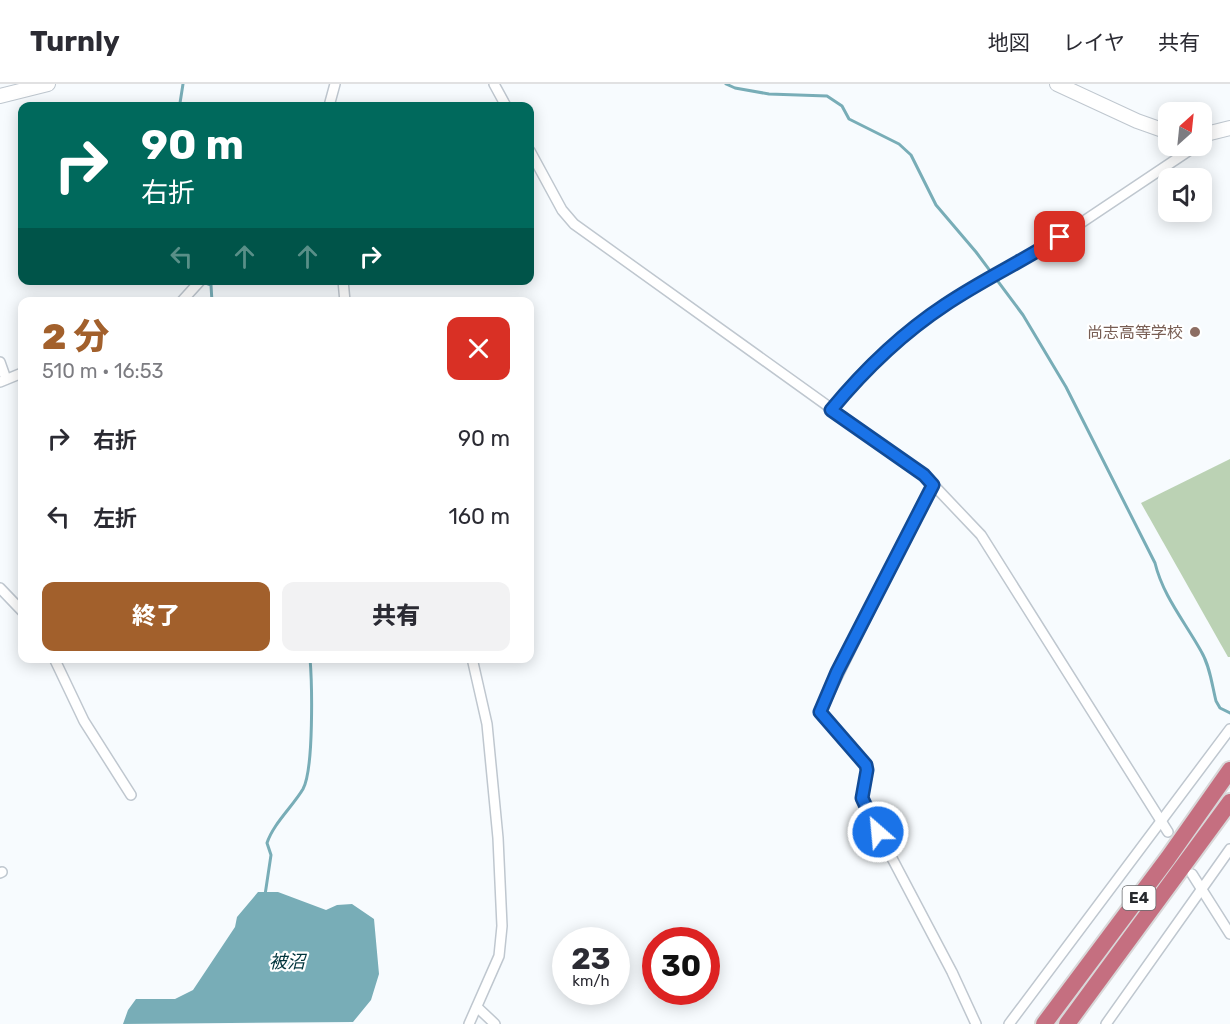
<!DOCTYPE html>
<html lang="ja">
<head>
<meta charset="utf-8">
<style>
  :root { --surface:#fff; --page:#f2f2f3; --text:#2b2b33; --muted:#7c7c81; --line:#e1e1e2; --accent:#a2602c }
  body { margin:0; font-family:Rubik,"Noto Sans JP",sans-serif; background:var(--page); color:var(--text); height:100vh; display:flex; flex-direction:column; font-size:22px; white-space:nowrap }
  * { box-sizing:border-box; margin:0 }
  p { font-size:20px; color:var(--muted) }
  .icon { flex:none; width:33px; height:33px; fill:none; stroke:currentColor; stroke-width:2; stroke-linecap:round; stroke-linejoin:round }
  .map { position:relative; flex:1; overflow:hidden }
  .side { position:absolute; left:18px; top:213px; width:516px; height:366px; display:flex; flex-direction:column; background:var(--surface); border-radius:12px; box-shadow:0 3px 15px #0003 }
  .side>* { flex:none }
  .top-card { position:absolute; left:18px; top:18px; width:516px; height:183px; border-radius:12px; box-shadow:0 3px 15px #0003; background:#00695c; color:#fff; overflow:hidden }
  .needle { width:39px; rotate:27deg }
  .buttons { position:absolute; left:1158px; top:18px; display:grid; gap:12px }
  .buttons a { display:grid; place-items:center; width:54px; height:54px; border-radius:12px; background:var(--surface); box-shadow:0 3px 15px #0003; font-size:30px }
  .speed { position:absolute; left:552px; top:843px; display:flex; gap:12px; font-size:30px; font-weight:700; text-align:center }
  .speed>* { display:grid; place-content:center; width:78px; height:78px; border-radius:50%; background:var(--surface); box-shadow:0 3px 15px #0003; line-height:1 }
  .speed small { font-size:15px; font-weight:400 }
  .speed .limit { border:9px solid #d22; background:#fff; color:#111 }
  .pin { position:absolute; display:grid; place-items:center; width:51px; height:51px; color:#fff; margin:-26px; border-radius:12px; box-shadow:0 3px 9px #0006 }
  .me { position:absolute; width:66px; margin:-33px; rotate:333deg; stroke-linejoin:round; filter:drop-shadow(0 0 4px #0008) }
  .turn { display:flex; align-items:center; gap:21px; height:126px; padding:0 24px; font-size:27px }
  .turn .icon { width:78px; height:78px; stroke-width:2.5 }
  .turn b { display:block; font-size:42px; line-height:51px }
  .lanes { display:flex; align-items:center; height:57px; padding:0 24px; background:#0003; justify-content:center; gap:30px; direction:ltr }
  .lanes .off { opacity:.35 }
  .round { display:grid; place-items:center; flex:none; width:63px; height:63px; border-radius:12px; background:var(--page) }
  .headline { display:flex; align-items:center; justify-content:space-between; height:102px; padding:0 24px }
  h1 { font-size:36px; font-weight:800; line-height:45px; color:var(--accent) }
  .cta { display:flex; gap:12px; margin-top:auto; padding:12px 24px }
  .cta a { flex:1; height:69px; border-radius:12px; background:var(--accent); color:#fff; font-size:24px; font-weight:800; line-height:69px; text-align:center }
  .cta a+a { background:var(--page); color:var(--text) }
  ul { padding:0; list-style:none }
  li { display:flex; align-items:center; gap:18px; height:78px; padding:0 24px }
  li div { flex:1 }
  li b { display:block; font-size:22px }
  li em { font-style:normal }
  header { display:flex; align-items:center; gap:36px; box-sizing:border-box; height:84px; padding:0 30px; background:var(--surface); border-bottom:2px solid var(--line) }
  header strong { font-size:28px }
  nav { display:flex; gap:33px; margin-inline-start:auto; font-size:21px }
  .map>svg:first-child { display:block }
  .green { fill:#bbd2b4 }
  .water { fill:#78adb7 }
  .lines { fill:none; stroke-linecap:round; stroke-linejoin:round }
  .stream { stroke:#78adb7; stroke-width:3 }
  .minor-casing { stroke:#bfc7cf; stroke-width:12 }
  .secondary-casing { stroke:#bfc7cf; stroke-width:16 }
  .motorway-casing { stroke:#d8d8d9; stroke-width:20 }
  .minor { stroke:#fff; stroke-width:9 }
  .secondary { stroke:#fff; stroke-width:14 }
  .motorway { stroke:#c56f80; stroke-width:16 }
  .route-casing { stroke:#114b97; stroke-width:15 }
  .route { stroke:#1a73e8; stroke-width:10 }
  .education-dot { fill:#8d6e63; stroke:#fff; stroke-width:2 }
  .labels { text-anchor:middle; dominant-baseline:central; stroke-width:4.5; stroke-linejoin:round; paint-order:stroke }
  .shield { fill:#fff; stroke:#67696c; stroke-width:1.5 }
  .shield-label { font-size:15px; font-weight:bold; fill:#26292d }
  .education-label { font-size:16px; fill:#785e54; stroke:#fff; text-anchor:end }
  .water-label { font-size:18px; font-style:italic; fill:#00343c; stroke:#fff }
</style>
</head>
<body>
<header>
<strong>Turnly</strong>
<nav><a>地図</a><a>レイヤ</a><a>共有</a></nav>
</header>
<div class="map">
<svg width="1230" height="940" viewBox="0 0 1230 940">
  <rect width="100%" height="100%" fill="#f7fbfe"/>
  <path class="green" d="M1230 375V573H1228L1141 419Z"/>
  <path class="water" d="M258 808H278L326 826 337 821 352 820 374 835 379 890 371 916 353 938 123 940 128 926 136 915H175L193 906 235 843 237 833Z"/>
  <g class="lines">
    <g class="stream">
      <path d="M726 0 735 4 769 10 827 12 842 22 849 35 899 60 911 71 936 121 976 168 1023 231 1066 303 1155 479C1163 512 1185 538 1201 567 1210 582 1212 601 1216 617L1220 624 1230 629"/>
      <path d="M170 22 180 19 183 0"/>
      <path d="M203 198 211 201 212 218"/>
      <path d="M265 811 271 771 267 759C273 740 293 722 303 705 314 685 312 599 310 574"/>
    </g>
    <defs>
      <g id="minor">
        <path d="M494 0 506 22"/>
        <path d="M329 22 335 0"/>
        <path d="M530 67 562 126 574 140 924 391 981 451 1168 748"/>
        <path d="M343 196 345 218"/>
        <path d="M181 218 201 196"/>
        <path d="M0 278 6 295"/>
        <path d="M0 298 22 289"/>
        <path d="M831 326 867 284 900 254 944 221 1060 153 1196 62"/>
        <path d="M933 401 920 424 820 628 866 681C870 694 861 707 864 721L952 888 976 940"/>
        <path d="M0 504 22 527"/>
        <path d="M54 574 84 637 131 711"/>
        <path d="M0 789 2 788"/>
        <path d="M1192 790 1230 850"/>
        <path d="M477 923 495 940"/>
        <path d="M469 940 499 872 502 842 498 754 487 640 472 574"/>
        <path d="M1009 940 1230 645"/>
        <path d="M1106 940 1230 765"/>
      </g>
      <g id="secondary">
        <path d="M1057 0 1137 37 1168 48"/>
        <path d="M0 12 48 0"/>
        <path d="M1202 51 1230 44"/>
      </g>
      <g id="motorway">
        <path d="M1044 940 1168 774 1230 686"/>
        <path d="M1067 940 1230 718"/>
      </g>
    </defs>
    <use href="#minor" class="minor-casing"/>
    <use href="#secondary" class="secondary-casing"/>
    <use href="#motorway" class="motorway-casing"/>
    <use href="#minor" class="minor"/>
    <use href="#secondary" class="secondary"/>
    <use href="#motorway" class="motorway"/>
  </g>
  <g class="lines">
    <defs>
      <path id="route" d="M878 748 862 714 867 686 866 681 820 628 837 588 933 401 924 391 831 326C865 285 901 250 945 221 982 196 1023 177 1060 153"/>
    </defs>
    <use href="#route" class="route-casing"/>
    <use href="#route" class="route"/>
  </g>
  <circle class="education-dot" cx="1195" cy="248" r="6"/>
  <g class="labels">
    <rect class="shield" x="1122.5" y="802" width="33" height="24" rx="4.5"/>
    <g class="shield-label">
      <text x="1139" y="814">E4</text>
    </g>
    <g class="education-label">
      <text x="1183" y="248">尚志高等学校</text>
    </g>
    <g class="water-label">
      <text x="287" y="878">被沼</text>
    </g>
  </g>
</svg>
<div class="buttons">
<a><svg class="needle" viewBox="-14 -14 28 28"><path d="M0-13l5 13h-10z" fill="#e53935"/><path d="M0 13l5-13h-10z" fill="#7c7c81"/></svg></a>
<a><svg class="icon" aria-label="sound" viewBox="0 0 24 24"><path d="M4 9h4l5-4v14l-5-4H4zM17 9q2 3 0 6"/></svg></a>
</div>
<div class="speed"><div>23<small>km/h</small></div><div class="limit">30</div></div>
<div class="pin" style="left:1060px;top:153px;background:#d93025"><svg class="icon" aria-label="arrive" viewBox="0 0 24 24"><path d="M6 21V4h12l-3 4 3 4H6"/></svg></div>
<svg class="me" style="left:878px;top:748px" viewBox="-20 -20 40 40"><circle r="17" fill="#1a73e8" stroke="#fff" stroke-width="3"/><path d="M0-11L8 9 0 5-8 9z" fill="#fff"/></svg>
<div class="top-card">
<div class="turn"><svg class="icon" aria-label="right" viewBox="0 0 24 24"><path d="M7 20v-9h11M14 6l5 5-5 5"/></svg><div><b>90 m</b>右折</div></div>
<div class="lanes"><svg class="icon off" aria-label="left" viewBox="0 0 24 24"><path d="M17 20v-9H6M10 6l-5 5 5 5"/></svg><svg class="icon off" aria-label="ahead" viewBox="0 0 24 24"><path d="M12 20V5M6 11l6-6 6 6"/></svg><svg class="icon off" aria-label="ahead" viewBox="0 0 24 24"><path d="M12 20V5M6 11l6-6 6 6"/></svg><svg class="icon" aria-label="right" viewBox="0 0 24 24"><path d="M7 20v-9h11M14 6l5 5-5 5"/></svg></div>
</div>
<section class="side">
<div class="headline"><div><h1>2 分</h1><p>510 m · 16:53</p></div><a class="round" style="background:#d93025;color:#fff"><svg class="icon" aria-label="close" viewBox="0 0 24 24"><path d="M6 6l12 12M18 6L6 18"/></svg></a></div>
<ul>
<li><svg class="icon" aria-label="right" viewBox="0 0 24 24"><path d="M7 20v-9h11M14 6l5 5-5 5"/></svg><div><b>右折</b></div><em>90 m</em></li>
<li><svg class="icon" aria-label="left" viewBox="0 0 24 24"><path d="M17 20v-9H6M10 6l-5 5 5 5"/></svg><div><b>左折</b></div><em>160 m</em></li>
</ul>
<div class="cta"><a>終了</a><a>共有</a></div>
</section>
</div>
</body>
</html>
